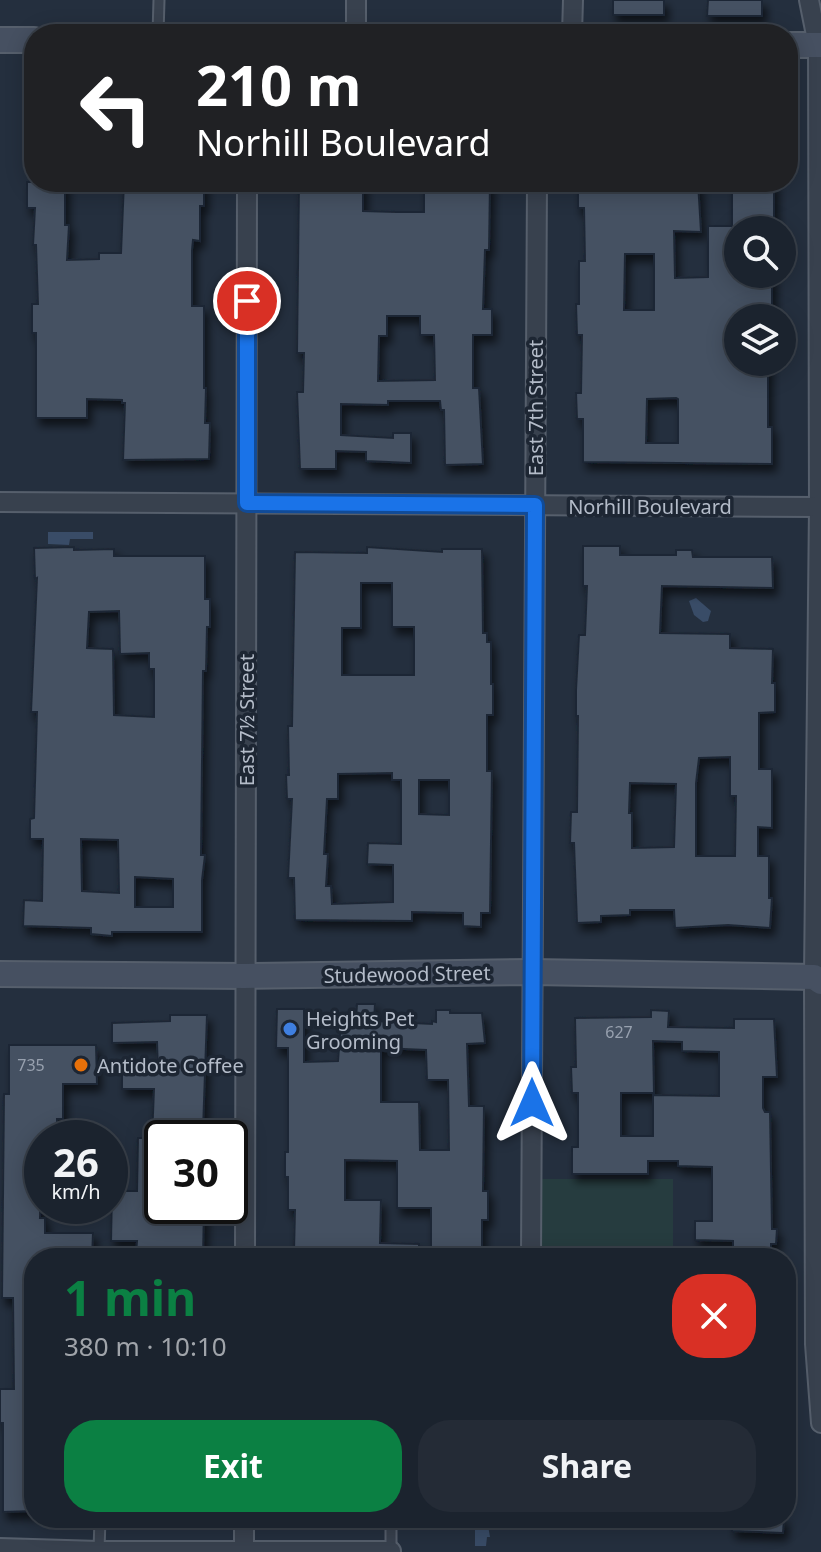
<!DOCTYPE html>
<html lang="en">
<head>
<meta charset="utf-8">
<style>
  :root { --surface:#1b232e; --page:#242b36; --text:#f1f3f6; --muted:#a0a4aa; --line:#39404a; --accent:#0b8043 }
  body { margin:0; font-family:"Noto Sans",sans-serif; background:var(--page); color:var(--text); height:100vh; display:flex; flex-direction:column; font-size:30px; white-space:nowrap }
  * { box-sizing:border-box; margin:0 }
  p { font-size:26px; color:var(--muted) }
  .icon { flex:none; width:44px; height:44px; fill:none; stroke:currentColor; stroke-width:2; stroke-linecap:round; stroke-linejoin:round }
  .map { position:relative; flex:1; overflow:hidden }
  .side { position:absolute; left:24px; top:1248px; width:772px; height:280px; display:flex; flex-direction:column; background:var(--surface); border-radius:32px; box-shadow:0 4px 20px #0003,0 0 0 2px var(--line) }
  .side>* { flex:none }
  .top-card { position:absolute; left:24px; top:24px; width:774px; height:168px; border-radius:32px; box-shadow:0 4px 20px #0003,0 0 0 2px var(--line); background:#202124; color:#fff; overflow:hidden }
  .buttons { position:absolute; left:724px; top:216px; display:grid; gap:16px }
  .buttons a { display:grid; place-items:center; width:72px; height:72px; border-radius:50%; background:var(--surface); box-shadow:0 4px 20px #0003,0 0 0 2px var(--line); font-size:40px }
  .speed { position:absolute; left:24px; top:1120px; display:flex; gap:16px; font-size:40px; font-weight:700; text-align:center }
  .speed>* { display:grid; place-content:center; width:104px; height:104px; border-radius:50%; background:var(--surface); box-shadow:0 4px 20px #0003,0 0 0 2px var(--line); line-height:1 }
  .speed small { font-size:20px; font-weight:400 }
  .speed .limit { border:4px solid #111; border-radius:12px; background:#fff; color:#111 }
  .pin { position:absolute; display:grid; place-items:center; width:68px; height:68px; color:#fff; margin:-34px; border:4px solid #fff; border-radius:50%; box-shadow:0 2px 8px #0007 }
  .me { position:absolute; width:88px; margin:-44px; rotate:0deg; stroke-linejoin:round; filter:drop-shadow(0 0 6px #0008) }
  .turn { display:flex; align-items:center; gap:28px; height:168px; padding:0 40px; font-size:36px }
  .turn .icon { width:104px; height:104px; stroke-width:2.5 }
  .turn b { display:block; font-size:56px; line-height:68px }
  .round { display:grid; place-items:center; flex:none; width:84px; height:84px; border-radius:32px; background:var(--page) }
  .overview { display:flex; align-items:center; justify-content:space-between; height:136px; padding:0 40px }
  h1 { font-size:48px; font-weight:700; line-height:60px; color:var(--accent) }
  .primary-button { display:flex; gap:16px; margin-top:auto; padding:16px 40px }
  .primary-button a { flex:1; height:92px; border-radius:32px; background:var(--accent); color:#fff; font-size:32px; font-weight:700; line-height:92px; text-align:center }
  .primary-button a+a { background:var(--page); color:var(--text) }
  .map>svg:first-child { display:block }
  .green { fill:#263c3f }
  .water { fill:#394c67 }
  .building { fill:#455162; stroke:#1f2835; stroke-width:2; fill-rule:evenodd; filter:url(#shadow) }
  .lines { fill:none; stroke-linecap:round; stroke-linejoin:round }
  .lane-casing { stroke:#565f6c; stroke-width:13 }
  .street-casing { stroke:#565f6c; stroke-width:22 }
  .secondary-casing { stroke:#565f6c; stroke-width:28 }
  .lane { stroke:#38414e; stroke-width:9 }
  .street { stroke:#38414e; stroke-width:18 }
  .secondary { stroke:#465061; stroke-width:24 }
  .route-casing { stroke:#114b97; stroke-width:20 }
  .route { stroke:#1a73e8; stroke-width:14 }
  .shop-dot { fill:#3f7fe0; stroke:#1d2633; stroke-width:3 }
  .food-dot { fill:#e8710a; stroke:#1d2633; stroke-width:3 }
  .labels { text-anchor:middle; dominant-baseline:central; stroke-width:7; stroke-linejoin:round; paint-order:stroke }
  .number-label { font-size:16px; fill:#98a1af }
  .street-label { font-size:20px; fill:#b4bcc9; stroke:#1d2633 }
  .poi-label { font-size:20px; fill:#b4bcc9; stroke:#1d2633; text-anchor:start }
</style>
</head>
<body>
<div class="map">
<svg width="821" height="1552" viewBox="0 0 821 1552">
  <defs>
    <filter id="shadow"><feDropShadow dx="4" dy="7" stdDeviation="4" flood-color="#0009"/></filter>
  </defs>
  <rect width="100%" height="100%" fill="#242f3e"/>
  <rect class="green" x="542" y="1179" width="131" height="79"/>
  <g class="water">
    <path d="M48 532H93V539H70L69 545 48 544Z"/>
    <path d="M696 598 711 611 708 621 703 622 694 615 689 601Z"/>
    <path d="M475 1520H487L490 1537H487L486 1546H475Z"/>
  </g>
  <g class="building">
    <rect x="613" y="0" width="51" height="15"/>
    <path d="M708 0H762V16H707Z"/>
    <path d="M27 182H65V225H69L67 260 99 259V253H121L124 182H204V206H200V241L193 240 192 250V306H204V388H206L205 423H210L209 459 123 460 125 403H122V400L87 399V418H36V333H32V304H38L36 245H33L35 208H27Z"/>
    <path d="M299 182H363V211L396 212H424V182H490L489 250H485L483 309H492V335H473V388H479L483 464 445 465 444 410H441L440 401H388V405L341 404V435L393 438V433H411V463L366 461V452L336 451V469H300L297 392H303L304 353H297ZM387 316H420V335H434L435 380 378 381 379 336H387Z"/>
    <path d="M578 182H698L701 232 674 231 675 278 708 277V226H732V182H774V230H738V274H772V318H738V362H768V427H772V464L583 462V419H577L576 393H581L582 335H577L576 304H579V261H585L584 208H578ZM625 254H654V310H624ZM676 398 678 399V443H646L647 399Z"/>
    <path d="M583 546H620V555H676V550H692L693 557H772L773 588 662 586 660 633 730 634V648L773 649 772 683H775V712L759 713V769H772V828L758 827V856H769V898H772L770 928 728 925 675 928 674 910H630V915L601 916V922L577 923 574 843H570L571 812H577L578 716H576V690L579 635H585L587 586H583ZM730 757V796H736L735 856H696V783L699 758ZM630 783 676 784 674 847 632 848V813H629Z"/>
    <path d="M74 547V550L114 549V556H205V599H210V627H207L206 671H203L201 855H205L202 880V932H112V936L91 934V928L23 926 24 900 42 901 43 839H30V819L34 818 37 712H31L37 578 35 579 34 548ZM119 611 120 654 149 653V669H154V717L114 715 113 649 87 648 89 612ZM81 839 118 840 119 893 82 891ZM135 877 173 879V907H135Z"/>
    <path d="M367 547 442 552V549H482L483 633H487V642H491V684H493V715H487V771H492L490 913H481V927L463 926V913L412 912V921L295 920 294 878H288L292 799H287L286 775H289L288 726H292L295 552 367 553ZM361 583H392V627H414V675H342V628H361ZM392 773V780H401V844L368 843 367 864 393 865V902L332 904 331 886H326L328 854H324L327 799H338V774ZM419 780H449V815L419 814Z"/>
    <path d="M357 1004H375L374 1021 432 1024V1021L436 1022V1010H450V1013H482L485 1043 467 1044 469 1106H484L483 1191H488V1220H482V1253H472V1258H449V1253H431V1208H397V1161L345 1160V1200H381L380 1243 419 1244V1258H360V1253L294 1251 295 1210H288V1177H285V1152H288V1048H276L277 1009H304V1062L338 1061 341 1021H356ZM381 1048 426 1050 427 1080H448L449 1150H420L419 1102H381Z"/>
    <path d="M651 1010 669 1011 668 1027 734 1028V1019H774L777 1077H763V1108L765 1112H770L772 1229H777L776 1244H771V1258H733V1241L695 1240V1221H712V1167L678 1166V1161H648V1174H572V1147H578V1093H572L571 1067H576L575 1018 651 1017ZM653 1041 682 1042V1051L719 1052V1096L653 1095V1136H621V1093H654Z"/>
    <path d="M170 1015H207L203 1130H198V1138H162V1206H204L203 1257 136 1254 137 1241H111L112 1191H137L138 1138H152L154 1089H122V1072H158L157 1042 112 1043V1023L170 1021Z"/>
    <path d="M9 1045H96L97 1084H63V1119H57V1134H42L40 1218H45V1233H93L92 1258H34V1511L3 1512V1423H0V1389H14L13 1298H2L4 1094H9Z"/>
    <path d="M732 1518H784L783 1533 732 1531Z"/>
  </g>
  <g class="lines">
    <defs>
      <g id="lane">
        <path d="M158 34 159 0"/>
        <path d="M99 1551 100 1518"/>
        <path d="M391 1551V1518"/>
      </g>
      <g id="street">
        <path d="M809 0 818 45 819 507 814 977 815 1344 821 1423"/>
        <path d="M356 34V0"/>
        <path d="M572 34 573 0"/>
        <path d="M0 502 821 507"/>
        <path d="M245 1258 247 182"/>
        <path d="M531 1258 537 182"/>
        <path d="M0 1548 99 1551H391"/>
        <path d="M244 1552V1518"/>
      </g>
      <g id="secondary">
        <path d="M0 40H34"/>
        <path d="M788 45H821"/>
        <path d="M0 974 245 976 533 972 814 977 821 982"/>
      </g>
    </defs>
    <use href="#lane" class="lane-casing"/>
    <use href="#street" class="street-casing"/>
    <use href="#secondary" class="secondary-casing"/>
    <use href="#lane" class="lane"/>
    <use href="#street" class="street"/>
    <use href="#secondary" class="secondary"/>
  </g>
  <g class="lines">
    <defs>
      <path id="route" d="M247 301V503L535 505 532 1103"/>
    </defs>
    <use href="#route" class="route-casing"/>
    <use href="#route" class="route"/>
  </g>
  <circle class="shop-dot" cx="290" cy="1029" r="8"/>
  <circle class="food-dot" cx="81" cy="1065" r="8"/>
  <g class="labels">
    <g class="number-label">
      <text x="619" y="1032">627</text>
      <text x="31" y="1065">735</text>
    </g>
    <g class="street-label">
      <text transform="translate(535 408) rotate(-90)">East 7th Street</text>
      <text x="650" y="506">Norhill Boulevard</text>
      <text transform="translate(246 720) rotate(-90)">East 7½ Street</text>
      <text transform="translate(407 974) rotate(-1)">Studewood Street</text>
    </g>
    <g class="poi-label">
      <text x="306" y="1018">Heights Pet<tspan x="306" dy="23">Grooming</tspan></text>
      <text x="97" y="1065">Antidote Coffee</text>
    </g>
  </g>
</svg>
<div class="buttons">
<a><svg class="icon" aria-label="search" viewBox="0 0 24 24"><circle cx="10" cy="10" r="6"/><path d="M15 15l6 6"/></svg></a>
<a><svg class="icon" aria-label="layers" viewBox="0 0 24 24"><path d="M12 4l9 5-9 5-9-5zM3 14l9 5 9-5"/></svg></a>
</div>
<div class="speed"><div>26<small>km/h</small></div><div class="limit">30</div></div>
<div class="pin" style="left:247px;top:301px;background:#d93025"><svg class="icon" aria-label="arrive" viewBox="0 0 24 24"><path d="M6 21V4h12l-3 4 3 4H6"/></svg></div>
<svg class="me" style="left:532px;top:1103px" viewBox="-20 -20 40 40"><path d="M0-17L14 15 0 8-14 15z" fill="#1a73e8" stroke="#fff" stroke-width="4"/></svg>
<div class="top-card">
<div class="turn"><svg class="icon" aria-label="left" viewBox="0 0 24 24"><path d="M17 20v-9H6M10 6l-5 5 5 5"/></svg><div><b>210 m</b>Norhill Boulevard</div></div>
</div>
<section class="side">
<div class="overview"><div><h1>1 min</h1><p>380 m · 10:10</p></div><a class="round" style="background:#d93025;color:#fff"><svg class="icon" aria-label="close" viewBox="0 0 24 24"><path d="M6 6l12 12M18 6L6 18"/></svg></a></div>
<div class="primary-button"><a>Exit</a><a>Share</a></div>
</section>
</div>
</body>
</html>
